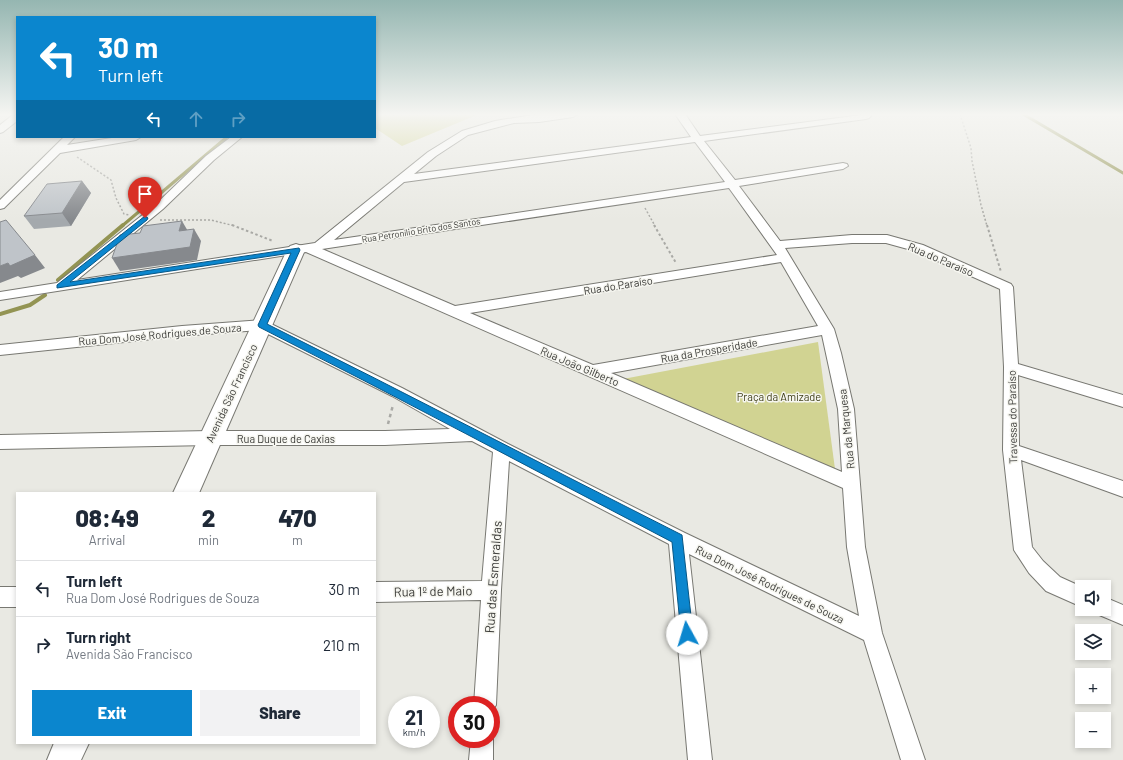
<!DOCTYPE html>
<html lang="en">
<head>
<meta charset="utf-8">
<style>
  :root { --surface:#fff; --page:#f2f2f3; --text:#1f2937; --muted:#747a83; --line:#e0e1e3; --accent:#0b86ce }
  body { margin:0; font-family:Barlow,sans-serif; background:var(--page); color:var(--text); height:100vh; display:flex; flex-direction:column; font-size:15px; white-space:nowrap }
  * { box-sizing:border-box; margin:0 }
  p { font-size:13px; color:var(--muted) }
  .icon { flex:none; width:22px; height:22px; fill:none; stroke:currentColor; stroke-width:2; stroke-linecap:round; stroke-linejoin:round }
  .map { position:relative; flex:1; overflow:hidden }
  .sheet { position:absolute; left:16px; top:492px; width:360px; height:252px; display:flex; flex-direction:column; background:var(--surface); border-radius:0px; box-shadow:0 2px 6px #0003 }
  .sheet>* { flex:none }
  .top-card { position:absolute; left:16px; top:16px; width:360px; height:122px; border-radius:0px; box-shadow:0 2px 6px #0003; background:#0b86ce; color:#fff; overflow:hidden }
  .tools { position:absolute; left:1075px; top:580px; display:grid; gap:8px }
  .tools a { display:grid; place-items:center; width:36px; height:36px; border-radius:0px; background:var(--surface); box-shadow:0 2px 6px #0003; font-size:20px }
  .speed { position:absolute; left:388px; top:696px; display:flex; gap:8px; font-size:20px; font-weight:700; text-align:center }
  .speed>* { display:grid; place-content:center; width:52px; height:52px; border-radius:50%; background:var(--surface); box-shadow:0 2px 6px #0003; line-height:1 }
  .speed small { font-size:10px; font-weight:400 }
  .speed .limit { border:6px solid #d22; background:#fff; color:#111 }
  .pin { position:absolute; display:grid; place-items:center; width:34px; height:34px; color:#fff; margin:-41px -17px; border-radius:50% 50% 50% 0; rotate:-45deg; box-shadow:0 0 4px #0007 }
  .pin .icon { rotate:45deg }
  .me { position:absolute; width:44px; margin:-22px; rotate:354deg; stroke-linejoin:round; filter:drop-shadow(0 0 3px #0008) }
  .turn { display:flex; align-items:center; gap:14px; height:84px; padding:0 16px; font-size:18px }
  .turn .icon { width:52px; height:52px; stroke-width:2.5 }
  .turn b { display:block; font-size:28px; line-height:34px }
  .lanes { display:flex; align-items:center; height:38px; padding:0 16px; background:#0003; justify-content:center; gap:20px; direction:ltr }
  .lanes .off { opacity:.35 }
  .eta { display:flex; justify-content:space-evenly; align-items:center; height:68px; text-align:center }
  .eta b { font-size:24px; font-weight:800; line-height:28px }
  .primary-button { display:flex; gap:8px; margin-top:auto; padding:8px 16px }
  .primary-button a { flex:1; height:46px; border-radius:0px; background:var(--accent); color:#fff; font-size:16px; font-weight:800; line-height:46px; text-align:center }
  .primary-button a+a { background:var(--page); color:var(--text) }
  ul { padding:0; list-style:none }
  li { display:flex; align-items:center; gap:12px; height:56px; padding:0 16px; border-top:1px solid var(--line) }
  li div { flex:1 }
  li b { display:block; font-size:15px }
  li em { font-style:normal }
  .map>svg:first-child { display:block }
  .green { fill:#d1d392 }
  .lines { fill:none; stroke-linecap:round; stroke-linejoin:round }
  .stream-far1 { stroke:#939453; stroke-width:3 }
  .stream { stroke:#939453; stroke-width:4 }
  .street-casing { stroke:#787872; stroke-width:2 }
  .secondary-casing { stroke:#787872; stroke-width:2 }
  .path-far2 { stroke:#a9a9a5; stroke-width:1.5; stroke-dasharray:2 2; stroke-linecap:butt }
  .path-far1 { stroke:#a9a9a5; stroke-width:2; stroke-dasharray:2.5 2.5; stroke-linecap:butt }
  .path { stroke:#a9a9a5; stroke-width:2.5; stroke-dasharray:3.5 3.5; stroke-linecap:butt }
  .street { fill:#fff; fill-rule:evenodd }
  .secondary { fill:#fff; fill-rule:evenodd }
  .wall { fill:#a4a9ad }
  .shaded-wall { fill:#86898d }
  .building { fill:#bfc4c9; stroke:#86898d }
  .route { fill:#0b86ce; stroke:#075786 }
  .labels { text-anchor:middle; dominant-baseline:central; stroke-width:3; stroke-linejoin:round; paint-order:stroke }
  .far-street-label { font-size:9px; fill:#3b3b38; stroke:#f6f6f0 }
  .street-label { font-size:11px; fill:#3b3b38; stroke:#f6f6f0 }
  .park-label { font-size:11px; fill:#3e3e17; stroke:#f6f6f0 }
  .near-street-label { font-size:13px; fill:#3b3b38; stroke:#f6f6f0 }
</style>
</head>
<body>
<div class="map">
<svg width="1123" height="760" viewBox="0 0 1123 760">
  <rect width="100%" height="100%" fill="#e9e9e3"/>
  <g class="green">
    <path d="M375 114H479L402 146 375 128Z"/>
    <path d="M818 342 835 469 623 379Z"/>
  </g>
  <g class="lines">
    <g class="stream-far1">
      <path d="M1023 114 1123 173"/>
      <path d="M122 226 227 137"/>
    </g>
    <g class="stream">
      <path d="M58 280 123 225"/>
      <path d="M0 314 30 305 45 295"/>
    </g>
    <defs>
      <g id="street">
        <path d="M14 114H17V121L3 132 0 133V125Z"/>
        <path d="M539 114H578L573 117 539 122 514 123 468 135 436 156 414 174 691 137 675 114H685L700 136 869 114 871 116 869 118 866 119 704 141 735 180 843 163 847 164 848 166 843 169 739 186 780 241 852 235H887L923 245 1011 284 1013 287 1018 364 1123 395V407L1018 375 1019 446 1123 481V497L1021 460 1032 547 1043 561 1060 577 1082 587V607L1046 591 1029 573 1014 550 1003 450 1004 367 1000 289 915 251 886 243H852L785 248 834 329 841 353 854 409 865 547 882 633 925 760H901L864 640 689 554 712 760H688L669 544 509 461 501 590 496 705 491 713V705H474L481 600 375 602V582L482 581 493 452 472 441 385 445H210L0 449V435L210 431H385L450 429 392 396 260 330 182 336 0 355V345L182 326 262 320 267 322 402 388 508 444 685 533 859 616 847 547 843 488 306 252 0 300V292L57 283 155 205 206 156 231 137H242L214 160 163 209 77 280 315 243 428 152 462 131 495 121ZM695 142 725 182 334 240 404 182ZM729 188 777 255 455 306 322 249ZM781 262 818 326 593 365 470 313ZM822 335 838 409 842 472 611 373Z"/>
        <path d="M64 137H75L67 145 118 137H141L136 140 60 153 4 208 0 209V200Z"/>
        <rect x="0" y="587" width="17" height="20"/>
        <path d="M1104 597 1123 605V625L1097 614 1095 609H1104Z"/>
        <path d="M491 733 493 739V760H469L471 739H491Z"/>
      </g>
      <g id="secondary">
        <path d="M296 244 302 246 305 250 199 493H173L287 250 290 246Z"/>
        <path d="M54 743H89L81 760H47Z"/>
      </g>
    </defs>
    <use href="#street" class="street-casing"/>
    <use href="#secondary" class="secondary-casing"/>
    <g class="path-far2">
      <path d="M960 114 971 148 972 161 981 205 987 226"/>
      <path d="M77 157 111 180 116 198 124 214 130 215"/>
      <path d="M645 208 655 226"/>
      <path d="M160 220H211L235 226"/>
    </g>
    <g class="path-far1">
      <path d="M232 225 273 241"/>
      <path d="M654 225 676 263"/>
      <path d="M987 225 1001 272"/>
    </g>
    <path class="path" d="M388 424 393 405"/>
    <use href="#street" class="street"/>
    <use href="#secondary" class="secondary"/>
  </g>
  <path class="wall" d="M82 181 91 193 71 226 34 229 24 216Z"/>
  <g class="shaded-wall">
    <path d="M82 181 91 193 71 226 62 213Z"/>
    <path d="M182 221 189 233 179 231Z"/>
    <path d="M194 229 201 241 197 260 120 271 112 258Z"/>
    <path d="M35 255 45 268 21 278 18 276 0 283V266L8 263Z"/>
  </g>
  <g class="building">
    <path d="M82 181 62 213 24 216 47 184Z"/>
    <path d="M6 220 35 255 10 266 8 263 0 266V222Z"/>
    <path d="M182 221 179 231 194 229 190 247 112 258 120 235 140 233 143 226Z"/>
  </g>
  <linearGradient id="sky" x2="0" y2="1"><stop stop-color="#95b6b1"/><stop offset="0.52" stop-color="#f5f5f2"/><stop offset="1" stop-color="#f5f5f2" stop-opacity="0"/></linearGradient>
  <rect width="1123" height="220" fill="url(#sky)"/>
  <path class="route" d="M145 216 148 218 147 220 70 282 299 248 300 250 267 324C406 393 543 465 682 535L693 634 691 638 687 640 683 638 681 634 672 542C534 470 398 397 259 327L258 325 291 253 57 288V285Z"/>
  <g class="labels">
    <g class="far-street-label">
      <text transform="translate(421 230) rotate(-9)">Rua Petronílio Brito dos Santos</text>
    </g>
    <g class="street-label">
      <text transform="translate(941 259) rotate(23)">Rua do Paraíso</text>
      <text transform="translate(618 285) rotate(-9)">Rua do Paraíso</text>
      <text transform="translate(160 334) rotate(-5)">Rua Dom José Rodrigues de Souza</text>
      <text transform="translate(709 350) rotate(-10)">Rua da Prosperidade</text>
      <text transform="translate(580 366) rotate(23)">Rua João Gilberto</text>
      <text transform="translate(231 393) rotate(-65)">Avenida São Francisco</text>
      <text transform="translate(1012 417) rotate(-91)">Travessa do Paraíso</text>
      <text transform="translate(846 429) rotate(-96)">Rua da Marquesa</text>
      <text x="286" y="438">Rua Duque de Caxias</text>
      <text transform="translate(770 584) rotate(26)">Rua Dom José Rodrigues de Souza</text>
    </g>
    <g class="park-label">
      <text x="779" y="396">Praça da Amizade</text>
    </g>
    <g class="near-street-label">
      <text transform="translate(493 577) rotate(-86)">Rua das Esmeraldas</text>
      <text transform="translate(433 591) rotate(-1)">Rua 1º de Maio</text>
    </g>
  </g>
</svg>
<div class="tools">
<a><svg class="icon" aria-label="sound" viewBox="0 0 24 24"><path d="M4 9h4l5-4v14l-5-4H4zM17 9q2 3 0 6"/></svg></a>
<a><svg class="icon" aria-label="layers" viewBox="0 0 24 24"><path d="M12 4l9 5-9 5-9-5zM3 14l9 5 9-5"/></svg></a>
<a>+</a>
<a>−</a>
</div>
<div class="speed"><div>21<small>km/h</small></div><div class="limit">30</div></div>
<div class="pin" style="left:145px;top:218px;background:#d93025"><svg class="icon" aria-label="arrive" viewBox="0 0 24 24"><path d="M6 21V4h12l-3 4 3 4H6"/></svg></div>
<svg class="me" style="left:687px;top:634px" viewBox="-20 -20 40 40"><circle r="19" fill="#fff"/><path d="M0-13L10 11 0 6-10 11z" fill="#0b86ce"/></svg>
<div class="top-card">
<div class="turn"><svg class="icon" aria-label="left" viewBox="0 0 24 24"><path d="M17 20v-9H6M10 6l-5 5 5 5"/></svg><div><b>30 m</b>Turn left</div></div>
<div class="lanes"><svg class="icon" aria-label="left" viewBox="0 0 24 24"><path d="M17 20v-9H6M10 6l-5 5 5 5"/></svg><svg class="icon off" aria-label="ahead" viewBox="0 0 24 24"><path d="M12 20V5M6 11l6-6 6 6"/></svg><svg class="icon off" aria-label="right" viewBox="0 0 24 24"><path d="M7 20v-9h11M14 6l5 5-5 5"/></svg></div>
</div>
<section class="sheet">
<div class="eta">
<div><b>08:49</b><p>Arrival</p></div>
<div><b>2</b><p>min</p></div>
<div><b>470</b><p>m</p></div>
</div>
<ul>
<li><svg class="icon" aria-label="left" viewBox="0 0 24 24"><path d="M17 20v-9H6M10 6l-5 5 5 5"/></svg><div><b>Turn left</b><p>Rua Dom José Rodrigues de Souza</p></div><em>30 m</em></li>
<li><svg class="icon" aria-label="right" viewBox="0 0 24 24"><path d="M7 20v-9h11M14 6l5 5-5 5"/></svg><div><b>Turn right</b><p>Avenida São Francisco</p></div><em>210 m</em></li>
</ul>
<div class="primary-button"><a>Exit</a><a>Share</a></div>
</section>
</div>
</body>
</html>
